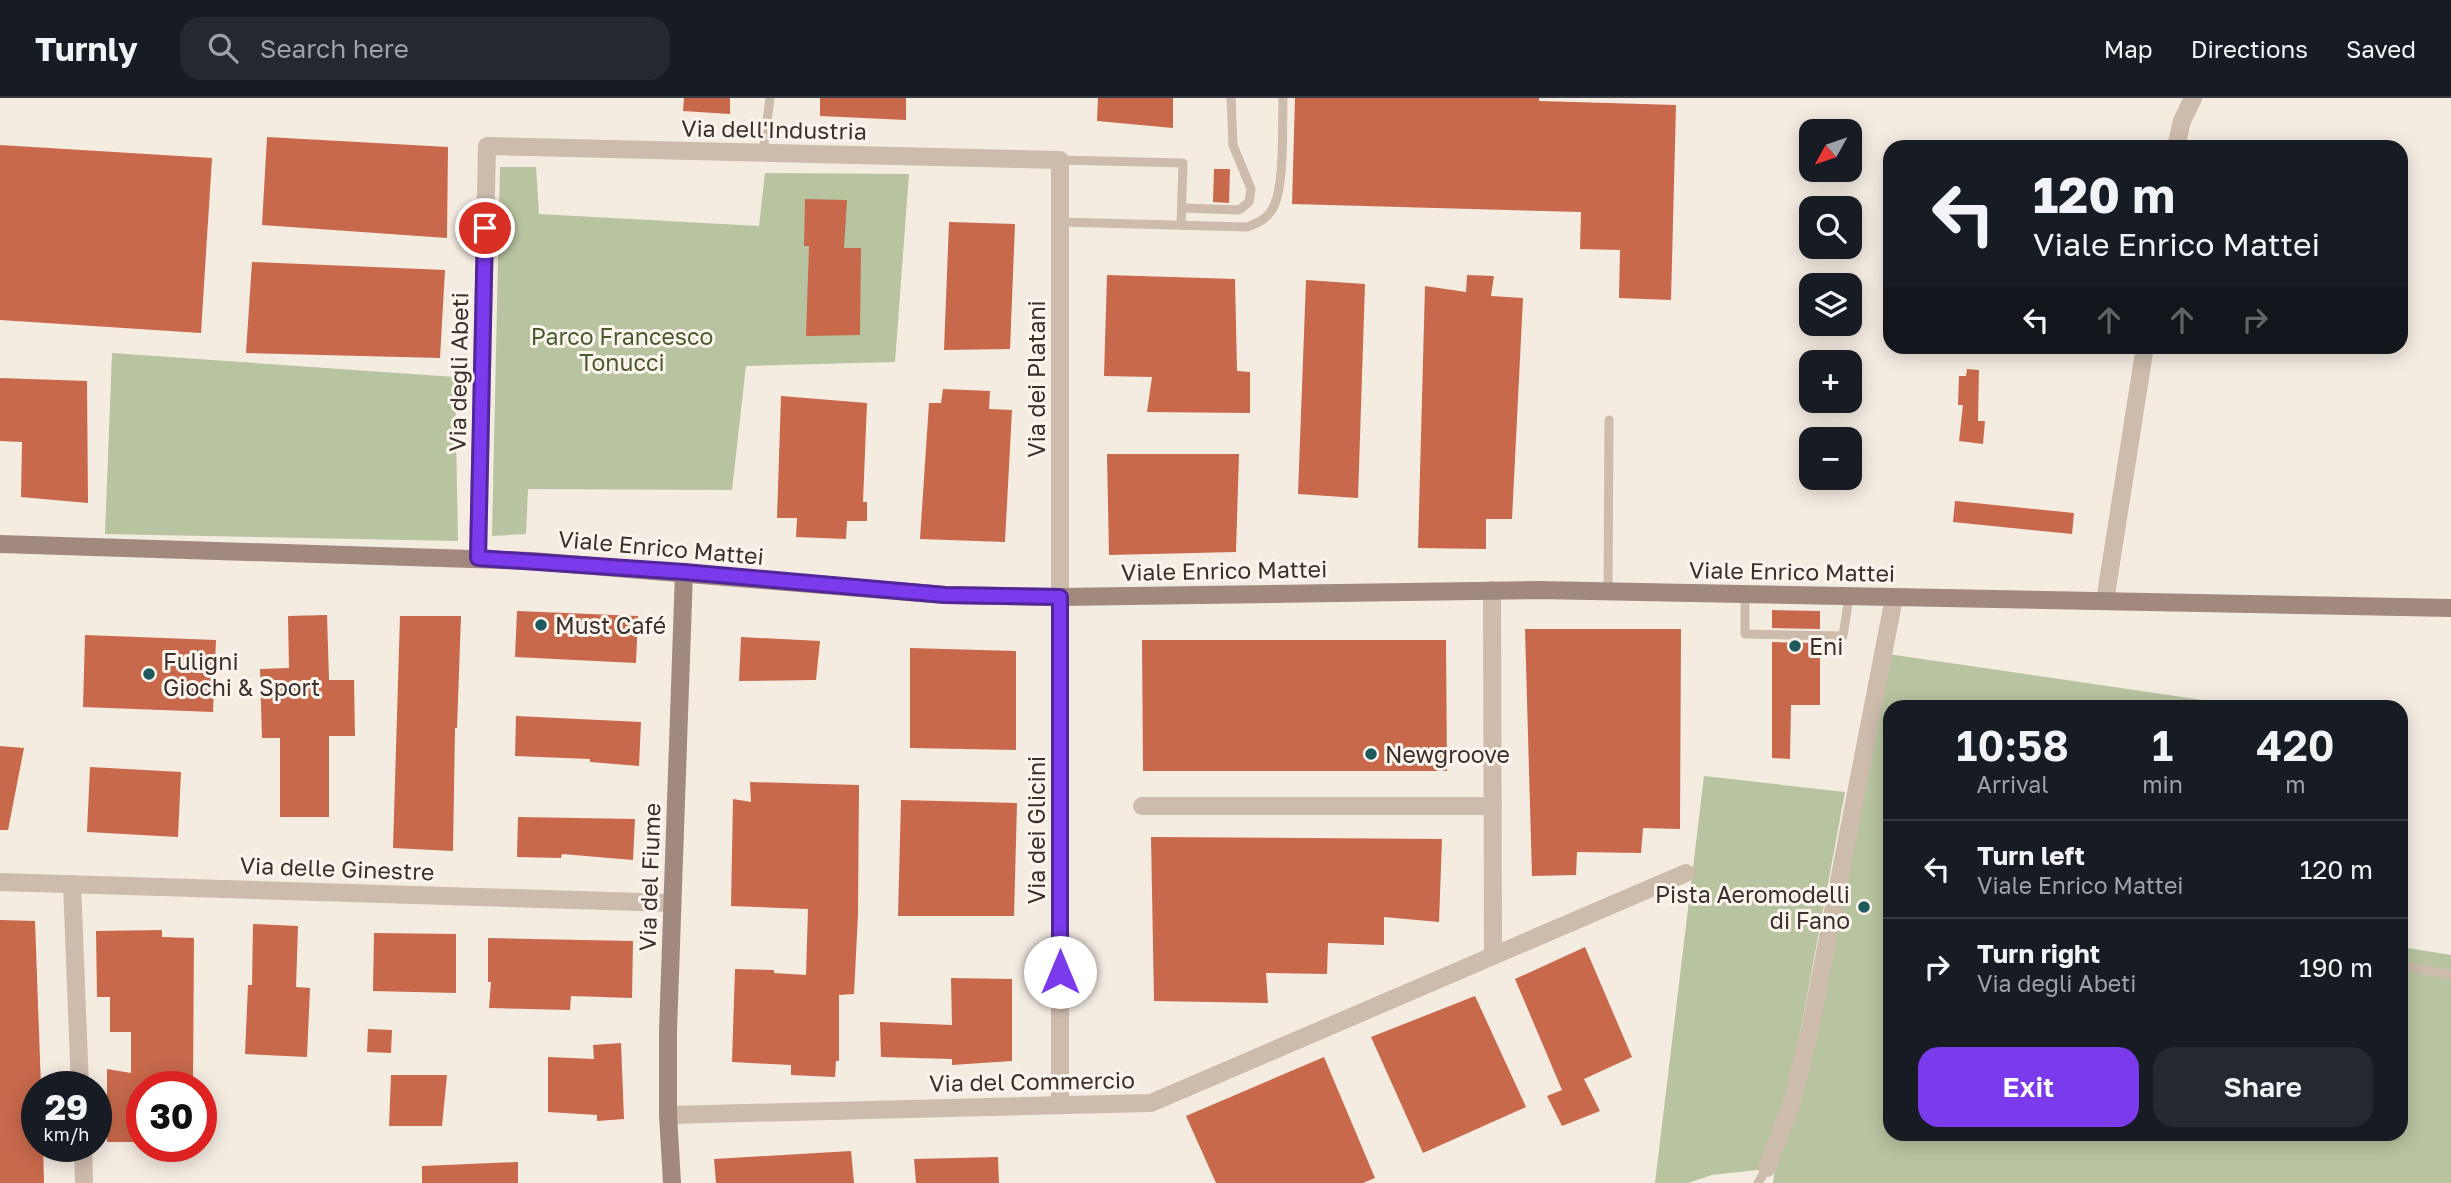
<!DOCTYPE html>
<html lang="en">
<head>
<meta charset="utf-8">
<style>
  :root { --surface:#171b24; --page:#242831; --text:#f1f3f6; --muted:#9ea1a6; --line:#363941; --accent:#7c3aed }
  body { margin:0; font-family:"Golos Text",sans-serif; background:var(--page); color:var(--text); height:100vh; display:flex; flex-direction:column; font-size:26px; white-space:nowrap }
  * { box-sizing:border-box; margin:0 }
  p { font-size:23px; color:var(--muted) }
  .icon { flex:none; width:38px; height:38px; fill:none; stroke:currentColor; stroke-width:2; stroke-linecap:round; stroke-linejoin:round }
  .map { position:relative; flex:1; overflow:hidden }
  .drawer { position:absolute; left:1883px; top:602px; width:525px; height:441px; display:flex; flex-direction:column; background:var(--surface); border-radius:21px; box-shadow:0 4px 18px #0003 }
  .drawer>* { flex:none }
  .hud { position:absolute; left:1883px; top:42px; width:525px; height:214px; border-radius:21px; box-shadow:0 4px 18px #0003; background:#171b24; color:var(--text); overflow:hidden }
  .needle { width:46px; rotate:230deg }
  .tools { position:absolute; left:1799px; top:21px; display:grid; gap:14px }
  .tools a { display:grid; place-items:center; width:63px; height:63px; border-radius:14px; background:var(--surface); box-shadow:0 4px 18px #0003; font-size:35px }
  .speed { position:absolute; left:21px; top:973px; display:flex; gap:14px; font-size:35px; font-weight:700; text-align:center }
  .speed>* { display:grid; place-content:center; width:91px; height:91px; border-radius:50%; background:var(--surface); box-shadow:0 4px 18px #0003; line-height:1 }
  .speed small { font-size:18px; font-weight:400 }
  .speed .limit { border:10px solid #d22; background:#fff; color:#111 }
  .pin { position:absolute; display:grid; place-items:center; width:60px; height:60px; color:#fff; margin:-30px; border:4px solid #fff; border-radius:50%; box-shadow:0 2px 7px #0007 }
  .me { position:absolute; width:77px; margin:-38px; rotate:0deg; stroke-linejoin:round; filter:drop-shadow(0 0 5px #0008) }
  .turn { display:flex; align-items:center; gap:24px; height:147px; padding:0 35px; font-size:32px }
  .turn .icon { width:91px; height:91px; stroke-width:2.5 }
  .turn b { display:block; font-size:49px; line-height:60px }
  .lanes { display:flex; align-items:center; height:66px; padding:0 35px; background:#0003; justify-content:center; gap:35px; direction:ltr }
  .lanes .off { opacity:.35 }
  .eta { display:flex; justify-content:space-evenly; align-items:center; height:119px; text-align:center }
  .eta b { font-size:42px; font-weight:600; line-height:49px }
  .primary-button { display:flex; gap:14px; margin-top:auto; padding:14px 35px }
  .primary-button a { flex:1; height:80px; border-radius:21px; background:var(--accent); color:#fff; font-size:28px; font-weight:600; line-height:80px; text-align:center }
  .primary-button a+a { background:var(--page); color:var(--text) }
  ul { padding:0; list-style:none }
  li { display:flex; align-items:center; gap:21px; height:98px; padding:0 35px; border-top:2px solid var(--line) }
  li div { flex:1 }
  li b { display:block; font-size:26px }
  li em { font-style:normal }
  header { display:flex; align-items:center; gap:42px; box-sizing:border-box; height:98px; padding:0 35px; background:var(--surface); border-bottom:2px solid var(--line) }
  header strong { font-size:33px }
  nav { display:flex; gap:38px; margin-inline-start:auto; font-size:24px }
  .search { width:490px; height:63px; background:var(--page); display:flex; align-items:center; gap:18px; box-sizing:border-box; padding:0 24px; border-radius:21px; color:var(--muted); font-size:26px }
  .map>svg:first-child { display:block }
  .green { fill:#b8c4a0 }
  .building { fill:#c8694b }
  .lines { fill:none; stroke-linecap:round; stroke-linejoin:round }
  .lane { stroke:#cdbbac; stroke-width:9 }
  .street { stroke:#cdbbac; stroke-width:18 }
  .secondary { stroke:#a18a7d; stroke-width:18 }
  .route-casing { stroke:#51269a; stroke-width:18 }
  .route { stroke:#7c3aed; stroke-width:12 }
  .poi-dot { fill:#1f5a5e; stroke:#fbf5ee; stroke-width:2.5 }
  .labels { text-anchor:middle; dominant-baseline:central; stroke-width:6; stroke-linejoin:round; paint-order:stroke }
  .street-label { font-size:23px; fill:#3b302b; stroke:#fbf5ee }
  .park-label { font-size:23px; fill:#4a5a2e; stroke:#fbf5ee }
  .poi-label { font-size:23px; fill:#3b302b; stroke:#fbf5ee; text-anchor:start }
</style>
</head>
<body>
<header>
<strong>Turnly</strong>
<div class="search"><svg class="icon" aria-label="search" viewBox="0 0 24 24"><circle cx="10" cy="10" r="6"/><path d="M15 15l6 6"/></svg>Search here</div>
<nav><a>Map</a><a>Directions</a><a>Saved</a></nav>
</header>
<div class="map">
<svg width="2451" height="1085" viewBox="0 0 2451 1085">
  <rect width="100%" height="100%" fill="#f4ebe1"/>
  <g class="green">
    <path d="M500 69H536L539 116 759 128 765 75 909 76 895 264 746 268 732 392 528 391 526 436 492 438Z"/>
    <path d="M112 255 455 279 458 443 105 436Z"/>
    <path d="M1888 556 2223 605 2222 609H1890V1036H2401V849L2451 857V1085H1773L1775 1070 1712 1077 1688 1085H1655L1704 678 1845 694 1777 1060Z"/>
  </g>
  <g class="building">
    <path d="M684 0H730V16L683 13Z"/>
    <path d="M820 0H906V22L820 18Z"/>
    <path d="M1098 0H1173V30L1097 23Z"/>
    <path d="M1295 0H1539V3L1676 7 1671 202 1619 200 1620 152 1580 151 1581 114 1292 106Z"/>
    <path d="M267 39 448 49 447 140 262 127Z"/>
    <path d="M0 47 212 60 201 235 0 222Z"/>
    <path d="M1214 71H1230L1229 105 1213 104Z"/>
    <path d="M805 101 847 102 844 150H861L860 237 806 238 809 148H804Z"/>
    <path d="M949 124 1015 126 1010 251 944 252Z"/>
    <path d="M252 164 445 172 440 260 246 255Z"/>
    <path d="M1107 177 1235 181 1237 273 1250 274V315L1147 314 1152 279 1104 278Z"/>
    <path d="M1467 177 1494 178 1491 198 1523 200 1512 421H1486V451L1418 450 1425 188 1466 194Z"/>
    <path d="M1306 182 1365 186 1358 400 1298 396Z"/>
    <path d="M1967 271 1979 272 1978 323H1985L1983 346 1959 343 1963 307H1958L1959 278H1966Z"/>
    <path d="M0 280 87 283 88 405 21 399 22 344 0 343Z"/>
    <path d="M943 291 990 293 989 311 1012 312 1005 444 920 441 929 305H941Z"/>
    <path d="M781 298 867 305 863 404H867V423H847L846 441 796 439 797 420H777Z"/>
    <path d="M1107 356H1239L1236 454 1109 457Z"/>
    <path d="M1955 403 2074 415 2072 436 1953 424Z"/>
    <path d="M1772 512 1820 513V531L1772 530Z"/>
    <path d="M517 513 638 518 636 565 515 559Z"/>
    <path d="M327 517 329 582H354L355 638H329V719H280V640H262L260 571 289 570 288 518Z"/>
    <path d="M400 518H461L457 630H455L453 753 393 750Z"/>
    <path d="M1525 531H1681L1680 731 1643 730 1641 755 1577 754 1576 777 1532 778Z"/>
    <path d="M85 537 216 542 213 614 83 609Z"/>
    <path d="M741 539 820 543 816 582 739 583Z"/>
    <path d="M1142 542H1446L1447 673H1143Z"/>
    <path d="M1772 544 1820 545V607H1791L1790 661 1772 660Z"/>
    <path d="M910 550 1016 553V652L910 650Z"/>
    <path d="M516 618 641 624 639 668 590 664V661L515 658Z"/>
    <path d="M0 648 24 650 8 732H0Z"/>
    <path d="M90 669 181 674 178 739 87 734Z"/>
    <path d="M750 684 859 687 858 816 854 896 839 897V963H836L835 979 791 977V967L732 964 735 871 774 872V875L806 877 808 811 731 808 733 701 751 704Z"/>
    <path d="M901 702 1017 705 1014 818H898Z"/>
    <path d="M518 719 635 721 633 762 562 756 561 760 517 759Z"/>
    <path d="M1151 739 1442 741 1439 824 1384 819V847L1328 845 1327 876 1266 875 1268 905 1154 903Z"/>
    <path d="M0 822 35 823 41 989H37V1048H43L44 1085H0Z"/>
    <path d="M253 826 298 828 296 889 310 890 307 959 245 956 248 887H252Z"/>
    <path d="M162 832V839L194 840 193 989H142V1037H132L136 1044H107V971L131 975V934H110V899H97L96 833Z"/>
    <path d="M374 835 456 836V895L373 893Z"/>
    <path d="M488 840 633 843 632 900 571 898 570 912 489 910 491 884H488Z"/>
    <path d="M1585 849 1632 959 1584 981 1600 1013 1562 1028 1547 998 1562 992 1515 881Z"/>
    <path d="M951 880 1012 881V963L952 967V961L881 959 880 924 952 927Z"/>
    <path d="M1475 898 1526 1009 1423 1055 1371 939Z"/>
    <path d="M368 931 392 932 391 955 367 954Z"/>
    <path d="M621 945 624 1021 597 1023V1017L548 1014V959L594 961 593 947Z"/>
    <path d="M1324 959 1375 1080 1363 1085H1216L1186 1018Z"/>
    <path d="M391 977H447L442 1028H389Z"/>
    <path d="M851 1053 854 1085H716L714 1061Z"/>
    <path d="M998 1059 999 1085H916L914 1061Z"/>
    <path d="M518 1064V1085H422V1068Z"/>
  </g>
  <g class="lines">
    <g class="lane">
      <path d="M763 55 770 0"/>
      <path d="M1060 62 1183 65 1181 127"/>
      <path d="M1182 110 1239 112 1249 104 1251 91 1233 47 1231 0"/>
      <path d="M1061 124 1247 129C1258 125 1267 121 1273 110 1285 88 1282 27 1283 0"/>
      <path d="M1608 494 1609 322"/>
      <path d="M1745 497V536L1843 538 1849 499"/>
      <path d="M2401 867 2451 877"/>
      <path d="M1758 1085 1767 1070"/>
    </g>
    <g class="street">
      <path d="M2176 49 2182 23 2193 0"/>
      <path d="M478 460 487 48 1060 62V1007"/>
      <path d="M1492 492 1493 858"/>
      <path d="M2105 503 2145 248"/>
      <path d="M1142 708H1493"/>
      <path d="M0 784 672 805"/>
      <path d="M72 786 80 989"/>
      <path d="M668 1017 1151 1005 1686 775"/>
      <path d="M83 1048 84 1085"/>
      <path d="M1767 1070 1791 1007 1810 932 1894 500"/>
    </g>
    <g class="secondary">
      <path d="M0 446 532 463 945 497 1060 499 1539 492 2451 510"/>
      <path d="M672 1085 668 1017V933L684 474"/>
    </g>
  </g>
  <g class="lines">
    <defs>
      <path id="route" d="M485 130 478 460 684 474 945 497 1060 499V874"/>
    </defs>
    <use href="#route" class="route-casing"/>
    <use href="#route" class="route"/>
  </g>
  <g class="poi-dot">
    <circle cx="541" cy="527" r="7"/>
    <circle cx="1795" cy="548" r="7"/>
    <circle cx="149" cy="576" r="7"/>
    <circle cx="1371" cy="656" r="7"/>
    <circle cx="1864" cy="809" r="7"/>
  </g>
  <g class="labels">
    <g class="street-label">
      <text transform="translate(774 31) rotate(1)">Via dell'Industria</text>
      <text transform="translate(458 274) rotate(-89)">Via degli Abeti</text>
      <text transform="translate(1036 281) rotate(-90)">Via dei Platani</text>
      <text transform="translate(661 449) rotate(5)">Viale Enrico Mattei</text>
      <text transform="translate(1224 472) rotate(-1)">Viale Enrico Mattei</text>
      <text transform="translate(1792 473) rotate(1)">Viale Enrico Mattei</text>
      <text transform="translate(1036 732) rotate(-90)">Via dei Glicini</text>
      <text transform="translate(337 770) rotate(2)">Via delle Ginestre</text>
      <text transform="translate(649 779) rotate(-88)">Via del Fiume</text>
      <text transform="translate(1032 983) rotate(-1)">Via del Commercio</text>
    </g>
    <g class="park-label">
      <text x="622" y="238">Parco Francesco<tspan x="622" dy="26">Tonucci</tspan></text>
    </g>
    <g class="poi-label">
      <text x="555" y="527">Must Café</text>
      <text x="1809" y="548">Eni</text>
      <text x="163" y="563">Fuligni<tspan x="163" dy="26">Giochi &amp; Sport</tspan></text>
      <text x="1385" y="656">Newgroove</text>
      <text x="1850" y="796" text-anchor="end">Pista Aeromodelli<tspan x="1850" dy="26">di Fano</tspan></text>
    </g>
  </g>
</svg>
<div class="tools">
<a><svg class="needle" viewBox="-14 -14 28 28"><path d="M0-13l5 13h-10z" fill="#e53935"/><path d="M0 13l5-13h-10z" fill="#9ea1a6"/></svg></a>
<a><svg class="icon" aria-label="search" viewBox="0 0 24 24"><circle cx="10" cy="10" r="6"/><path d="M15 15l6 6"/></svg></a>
<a><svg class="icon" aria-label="layers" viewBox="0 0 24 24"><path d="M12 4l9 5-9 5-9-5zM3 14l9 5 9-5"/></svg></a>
<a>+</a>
<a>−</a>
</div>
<div class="speed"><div>29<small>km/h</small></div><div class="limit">30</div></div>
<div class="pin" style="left:485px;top:130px;background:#d93025"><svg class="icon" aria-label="arrive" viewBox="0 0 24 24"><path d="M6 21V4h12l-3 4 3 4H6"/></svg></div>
<svg class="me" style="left:1060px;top:874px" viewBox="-20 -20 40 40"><circle r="19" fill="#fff"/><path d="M0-13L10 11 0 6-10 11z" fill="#7c3aed"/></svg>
<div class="hud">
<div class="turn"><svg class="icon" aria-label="left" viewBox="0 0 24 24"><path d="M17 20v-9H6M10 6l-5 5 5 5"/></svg><div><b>120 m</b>Viale Enrico Mattei</div></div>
<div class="lanes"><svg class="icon" aria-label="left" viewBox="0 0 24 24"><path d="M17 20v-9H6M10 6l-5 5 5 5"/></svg><svg class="icon off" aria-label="ahead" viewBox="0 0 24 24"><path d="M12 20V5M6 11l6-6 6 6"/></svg><svg class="icon off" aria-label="ahead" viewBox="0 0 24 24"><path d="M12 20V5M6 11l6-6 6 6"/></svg><svg class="icon off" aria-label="right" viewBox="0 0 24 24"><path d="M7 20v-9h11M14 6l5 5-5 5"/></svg></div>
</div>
<section class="drawer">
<div class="eta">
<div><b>10:58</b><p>Arrival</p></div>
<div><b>1</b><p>min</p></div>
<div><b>420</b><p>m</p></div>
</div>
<ul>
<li><svg class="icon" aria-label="left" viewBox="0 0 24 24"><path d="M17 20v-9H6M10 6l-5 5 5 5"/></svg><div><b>Turn left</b><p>Viale Enrico Mattei</p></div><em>120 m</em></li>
<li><svg class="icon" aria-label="right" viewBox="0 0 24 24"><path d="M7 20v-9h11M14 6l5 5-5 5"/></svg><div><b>Turn right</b><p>Via degli Abeti</p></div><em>190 m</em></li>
</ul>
<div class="primary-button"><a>Exit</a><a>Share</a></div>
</section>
</div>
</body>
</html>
